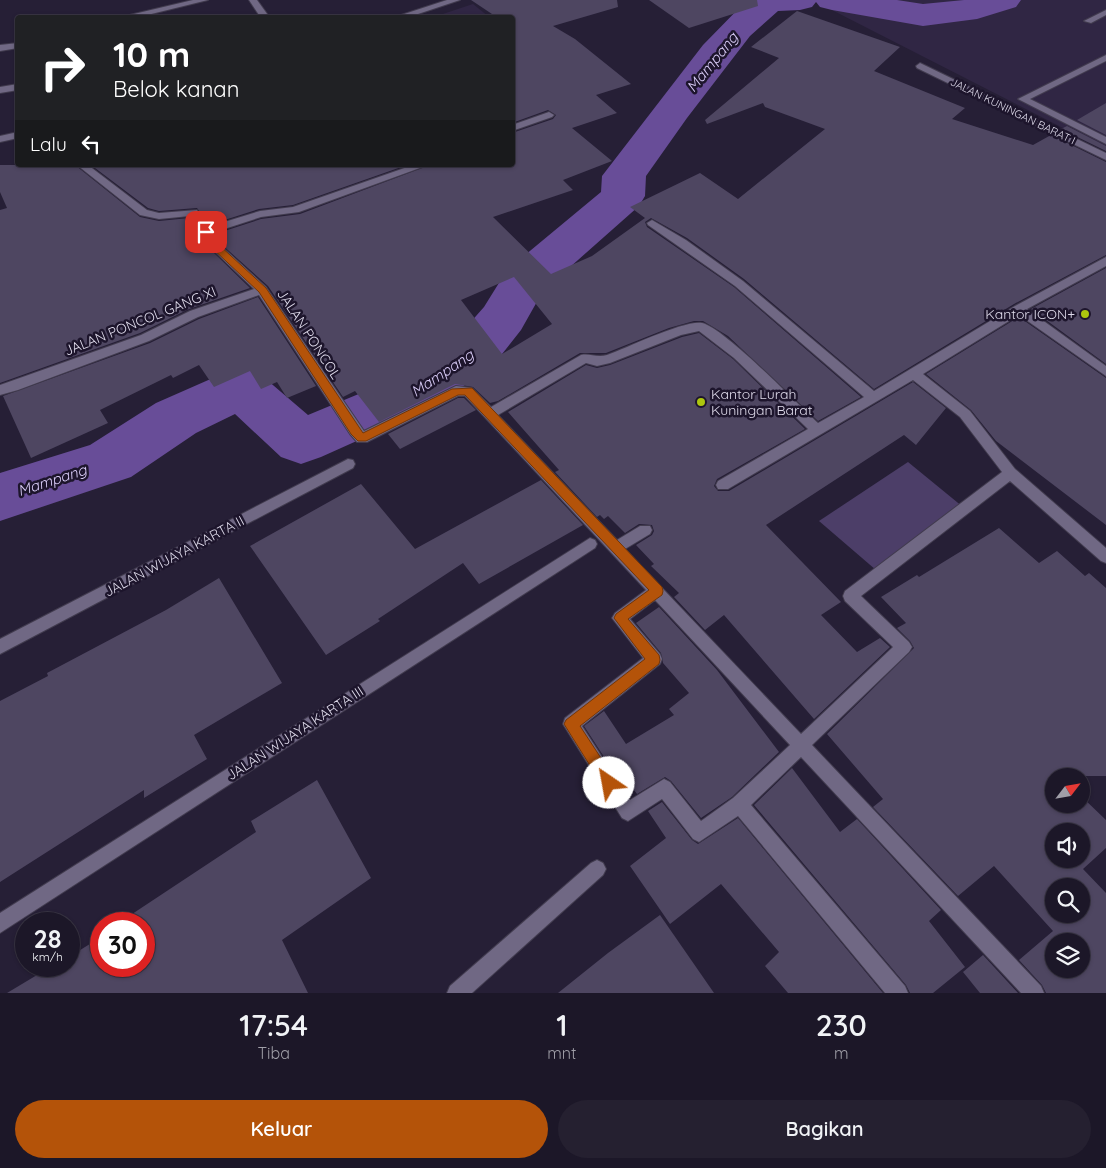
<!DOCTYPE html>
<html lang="id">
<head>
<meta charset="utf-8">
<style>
  :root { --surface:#1c1728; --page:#252030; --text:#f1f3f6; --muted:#a09fa8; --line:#3a3645; --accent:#b45309 }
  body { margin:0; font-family:Quicksand,sans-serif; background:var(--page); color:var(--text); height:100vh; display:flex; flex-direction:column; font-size:19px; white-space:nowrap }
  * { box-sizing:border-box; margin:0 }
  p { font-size:16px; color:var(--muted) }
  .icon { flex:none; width:28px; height:28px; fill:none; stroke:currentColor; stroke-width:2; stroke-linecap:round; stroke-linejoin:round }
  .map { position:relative; height:993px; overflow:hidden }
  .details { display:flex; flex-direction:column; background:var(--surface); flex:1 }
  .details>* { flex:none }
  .hud { position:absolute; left:15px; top:15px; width:500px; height:152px; border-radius:5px; box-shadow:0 1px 4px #0004,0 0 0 1px var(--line); background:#202124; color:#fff; overflow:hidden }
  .needle { width:32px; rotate:59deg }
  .controls { position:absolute; left:1045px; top:768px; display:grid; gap:10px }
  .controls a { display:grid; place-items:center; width:45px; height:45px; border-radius:50%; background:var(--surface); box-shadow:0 1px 4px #0004,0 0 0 1px var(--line); font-size:25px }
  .speed { position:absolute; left:15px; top:912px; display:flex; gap:10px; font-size:25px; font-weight:700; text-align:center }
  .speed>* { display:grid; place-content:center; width:65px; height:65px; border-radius:50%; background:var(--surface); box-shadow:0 1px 4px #0004,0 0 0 1px var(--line); line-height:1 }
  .speed small { font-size:12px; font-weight:400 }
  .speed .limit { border:8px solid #d22; background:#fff; color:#111 }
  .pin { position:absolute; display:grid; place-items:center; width:42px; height:42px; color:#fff; margin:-21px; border-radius:10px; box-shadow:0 2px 8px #0006 }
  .me { position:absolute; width:55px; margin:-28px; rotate:327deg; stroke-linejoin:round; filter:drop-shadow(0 0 4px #0008) }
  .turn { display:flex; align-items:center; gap:18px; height:105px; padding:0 15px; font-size:22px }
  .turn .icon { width:65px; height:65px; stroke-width:2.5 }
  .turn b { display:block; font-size:35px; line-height:42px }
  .then { display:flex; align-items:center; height:48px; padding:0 15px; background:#0003; gap:10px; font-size:19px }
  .eta { display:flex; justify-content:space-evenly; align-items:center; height:85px; text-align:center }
  .eta b { font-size:30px; font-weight:600; line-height:35px }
  .primary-button { display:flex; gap:10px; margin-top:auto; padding:10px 15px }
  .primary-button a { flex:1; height:58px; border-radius:30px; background:var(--accent); color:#fff; font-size:20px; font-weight:600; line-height:58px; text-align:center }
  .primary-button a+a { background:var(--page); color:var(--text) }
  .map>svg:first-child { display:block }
  .built { fill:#302644 }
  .green { fill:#4c3e68 }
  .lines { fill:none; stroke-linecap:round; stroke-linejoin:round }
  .river { fill:#684d98; fill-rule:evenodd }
  .building { fill:#4e4661; fill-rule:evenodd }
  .service-casing { stroke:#413b4e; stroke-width:2 }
  .minor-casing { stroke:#413b4e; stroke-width:2 }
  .service { fill:#706884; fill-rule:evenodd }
  .minor { fill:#706884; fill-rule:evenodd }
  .route { fill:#b45309; stroke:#753606 }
  .poi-dot { fill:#adc60e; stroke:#1d152c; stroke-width:2 }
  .labels { text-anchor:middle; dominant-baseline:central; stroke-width:5; stroke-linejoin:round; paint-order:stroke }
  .far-street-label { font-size:11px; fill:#dfdbeb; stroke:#1d152c }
  .poi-label { font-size:14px; fill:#dfdbeb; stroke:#1d152c; text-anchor:end }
  .street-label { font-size:14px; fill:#dfdbeb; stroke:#1d152c }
  .water-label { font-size:15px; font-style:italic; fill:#dacdf8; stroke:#1d152c }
</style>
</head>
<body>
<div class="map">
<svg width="1106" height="993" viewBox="0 0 1106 993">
  <rect width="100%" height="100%" fill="#261f36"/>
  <g class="built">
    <path d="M836 0H1106V150L828 8Z"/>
    <path d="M473 4 489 17H434Z"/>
  </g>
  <path class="green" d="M908 462 963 507 876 570 819 521Z"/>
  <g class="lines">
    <path class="river" d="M747 0H897L923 4 964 0H1021L1016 7 977 19 923 26 832 10 820 7 816 2 812 7 800 10 778 11 750 36 687 118 646 176 645 196 639 206 543 291 521 330 491 368 428 409 321 457 301 464 281 457 235 414 196 433 131 477 0 521V473L90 445 156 403 222 374 241 368 260 374 308 415 390 381 453 342 484 307 507 270 601 192 602 176 703 45Z"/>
  </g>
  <g class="building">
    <path d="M471 0H617L618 7 553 26 575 39 631 84 596 95 617 113 572 128 612 161 563 180 573 190 493 217 551 274 592 256 645 218 630 207 700 173 738 199 825 129 765 107 763 103 707 124 705 120 779 58 751 47 797 11 900 47 874 71 965 108 952 119 1033 145 1051 135 1106 162V255L1014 304 874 389 744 279 687 238 651 218 645 222 647 227 734 287 861 397 818 421 728 336 703 321H694L669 328 606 353H580L498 401 490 403 473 387 455 384 379 422 355 391 343 397 268 286 220 243 215 234 261 219 300 214 430 165H512V133L553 119 556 115 548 110 512 123V18H498ZM514 277 552 324 502 354 461 300Z"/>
    <path d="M649 0H757L758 6 689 28Z"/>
    <path d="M1106 103V135L1077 120Z"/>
    <path d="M1067 126 1106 146V151L1061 129Z"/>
    <path d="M0 165H75L140 217 159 221 189 218 210 249 250 288 189 309 140 333 0 383V210L7 208 0 192Z"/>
    <path d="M91 165H407L293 205 259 209 209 225 197 208 159 211 148 208Z"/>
    <path d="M1106 268V364L1031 309Z"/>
    <path d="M258 297 316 386 287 398 277 382 261 389 250 371 214 387 199 365 173 378 171 375 100 410 108 423 31 458 3 396 150 343 199 319Z"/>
    <path d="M1019 317 1106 378V525L996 441 971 410 926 374Z"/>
    <path d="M699 333 733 359 805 429 717 479 714 486 718 491H729L913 382 946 408 916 445 904 435 766 525 841 602 821 615 857 652 880 638 890 647 814 719 724 615 705 630 674 597 679 593 651 566 654 564 636 545 652 535 654 531 652 525 639 524 625 533 608 516 604 519 600 515 597 517 555 472 559 470 508 412 586 365 597 368 610 365 682 337Z"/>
    <path d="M458 398H464L476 410 400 449 388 434Z"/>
    <path d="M541 480 583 525 479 584 463 563 378 619 380 621 326 655 250 546 361 484 415 549Z"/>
    <path d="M999 528 1039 563 1057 551 1085 576 1089 573 1106 588V776H1054V804H1081V796L1106 820V848L1083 869 1106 893V993H1046L1042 985 1019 960 1053 931 994 866 958 896 873 807 883 799 827 734 914 648 910 641 897 628 906 623 881 597 917 575 919 577ZM1054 831H1081V859H1054ZM1054 886H1081V914H1054ZM1054 941H1081V969H1054Z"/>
    <path d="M219 578 282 683 194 735 207 759 144 798V790L0 882V701L48 676 47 673 166 610Z"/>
    <path d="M659 607 717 670 779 752 732 797 701 818 671 781 665 777 637 794 634 790 628 794 584 726 604 711 626 744 674 715 669 709 689 693 663 663 661 653 636 623Z"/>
    <path d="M792 768 840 832 857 819 941 910 929 921 965 967 933 993H910L906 985 754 805Z"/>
    <path d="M317 780 371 878 282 940 308 993H7L52 966H69V957L101 937V966H144V924H117L256 832 251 821Z"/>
    <path d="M662 802 692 840 698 844 738 818 883 993H788L765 966 779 952 721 884 670 924 630 866 666 838 648 811Z"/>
    <path d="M660 915 714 993H558L608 953Z"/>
    <path d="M983 955 1018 993H980L963 972Z"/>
  </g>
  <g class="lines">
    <defs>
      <g id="service">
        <path d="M1106 10V15L1091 23 1084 21Z"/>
        <path d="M1106 55V61L1030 99 1106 137V144L1018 99Z"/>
      </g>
      <g id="minor">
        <path d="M193 0H208L135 18H117Z"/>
        <path d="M249 0H257L270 18H261Z"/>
        <path d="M447 0H460L406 18H392Z"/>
        <path d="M18 43V48L0 51V45Z"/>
        <path d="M920 63 1106 153V160L917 68 916 66Z"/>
        <path d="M18 84V90L0 93V87Z"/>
        <path d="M549 112 554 115 552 117 512 131V125Z"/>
        <path d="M18 132V138L0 142V136Z"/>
        <path d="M77 165H88L147 210 159 213 197 210 208 227 260 211 293 207 413 165H428L299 212 261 217 212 233 219 244 266 287 364 431 456 386 472 388 491 407 581 355C589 353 597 358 607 355 627 348 684 320 702 323 723 327 799 405 818 423L864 397 735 286 648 225 647 223 652 220 686 240 743 281 874 391 1015 306 1106 257V266L1027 309 1106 366V376L1019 315 923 374 970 411 1015 469 1106 548V563L1101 561 1010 481 861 596 909 642 912 647 909 652 812 745 1041 986 1044 993H1021L801 757 751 805 905 986 908 993H885L738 816 699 842 693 839 662 799 628 821 622 818 563 724 565 718 643 658 612 618 615 613 646 590 465 396H458L367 442H357L350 434 259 295 198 317 149 341 18 390 0 395V385L141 335 190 311 254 289 211 248 190 216 159 219 140 215ZM699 331 734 358 808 429 718 481 716 485 718 489H728L913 380 960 417 1002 472 845 591 843 596 845 601 893 647 801 734 625 549 650 534 652 530 650 526H640L617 540 498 415 586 363 597 366 610 363 681 335ZM655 600 790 745 733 798 701 821 670 782 664 779 630 800 582 726 660 664 662 659 660 654 630 619Z"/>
        <path d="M348 459 353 460 355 464 353 468 0 654V639Z"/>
        <path d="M590 538 595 540 597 544 595 548 0 933V913Z"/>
        <path d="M597 860 603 863 606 869 603 875 472 993H447L450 986 591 863Z"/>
      </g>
    </defs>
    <use href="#service" class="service-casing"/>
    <use href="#minor" class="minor-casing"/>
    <use href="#service" class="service"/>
    <use href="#minor" class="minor"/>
  </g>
  <path class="route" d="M202 230H209L218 244 266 288 363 433 452 389 472 388 662 587 663 591 662 595 628 619 659 655 660 660 659 664 580 726 614 778 616 783 614 788 609 790 604 788 564 724 566 720 645 659 614 618 616 614 649 590 465 395H458L366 441H358L351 434 259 292 212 248 201 232Z"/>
  <g class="poi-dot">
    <circle cx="1085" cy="314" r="5"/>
    <circle cx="701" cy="402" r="5"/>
  </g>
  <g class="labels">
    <g class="far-street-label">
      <text transform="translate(1013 111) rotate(26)">JALAN KUNINGAN BARAT I</text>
    </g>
    <g class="poi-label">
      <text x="1075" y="314">Kantor ICON+</text>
      <text x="711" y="394" text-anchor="start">Kantor Lurah<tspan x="711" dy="16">Kuningan Barat</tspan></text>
    </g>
    <g class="street-label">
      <text transform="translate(140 321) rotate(-22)">JALAN PONCOL GANG XI</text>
      <text transform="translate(309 334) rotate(57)">JALAN PONCOL</text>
      <text transform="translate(174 556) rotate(-28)">JALAN WIJAYA KARTA II</text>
      <text transform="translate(295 733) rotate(-33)">JALAN WIJAYA KARTA III</text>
    </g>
    <g class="water-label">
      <text transform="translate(712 62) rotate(-51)">Mampang</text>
      <text transform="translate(442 373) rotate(-34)">Mampang</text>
      <text transform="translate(52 480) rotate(-18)">Mampang</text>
    </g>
  </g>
</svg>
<div class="controls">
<a><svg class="needle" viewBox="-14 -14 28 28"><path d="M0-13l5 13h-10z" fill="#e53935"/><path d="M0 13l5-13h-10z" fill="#a09fa8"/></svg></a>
<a><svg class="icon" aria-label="sound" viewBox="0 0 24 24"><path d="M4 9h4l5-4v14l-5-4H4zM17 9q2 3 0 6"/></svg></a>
<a><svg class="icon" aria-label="search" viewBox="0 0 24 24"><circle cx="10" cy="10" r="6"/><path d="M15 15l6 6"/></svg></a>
<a><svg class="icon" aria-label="layers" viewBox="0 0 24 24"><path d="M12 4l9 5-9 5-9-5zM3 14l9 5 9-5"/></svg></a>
</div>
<div class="speed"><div>28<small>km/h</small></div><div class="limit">30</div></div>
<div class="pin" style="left:206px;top:232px;background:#d93025"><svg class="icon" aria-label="arrive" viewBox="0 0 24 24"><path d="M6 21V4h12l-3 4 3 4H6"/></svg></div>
<svg class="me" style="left:609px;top:783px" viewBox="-20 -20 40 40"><circle r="19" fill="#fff"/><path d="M0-13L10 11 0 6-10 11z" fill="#b45309"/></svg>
<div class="hud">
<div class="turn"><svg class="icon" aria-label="right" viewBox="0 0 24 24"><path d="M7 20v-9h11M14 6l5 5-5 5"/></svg><div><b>10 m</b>Belok kanan</div></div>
<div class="then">Lalu<svg class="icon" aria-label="left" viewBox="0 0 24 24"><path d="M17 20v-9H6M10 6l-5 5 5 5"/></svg></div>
</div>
</div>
<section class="details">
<div class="eta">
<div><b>17:54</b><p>Tiba</p></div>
<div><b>1</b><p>mnt</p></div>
<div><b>230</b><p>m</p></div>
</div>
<div class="primary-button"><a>Keluar</a><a>Bagikan</a></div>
</section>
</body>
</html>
